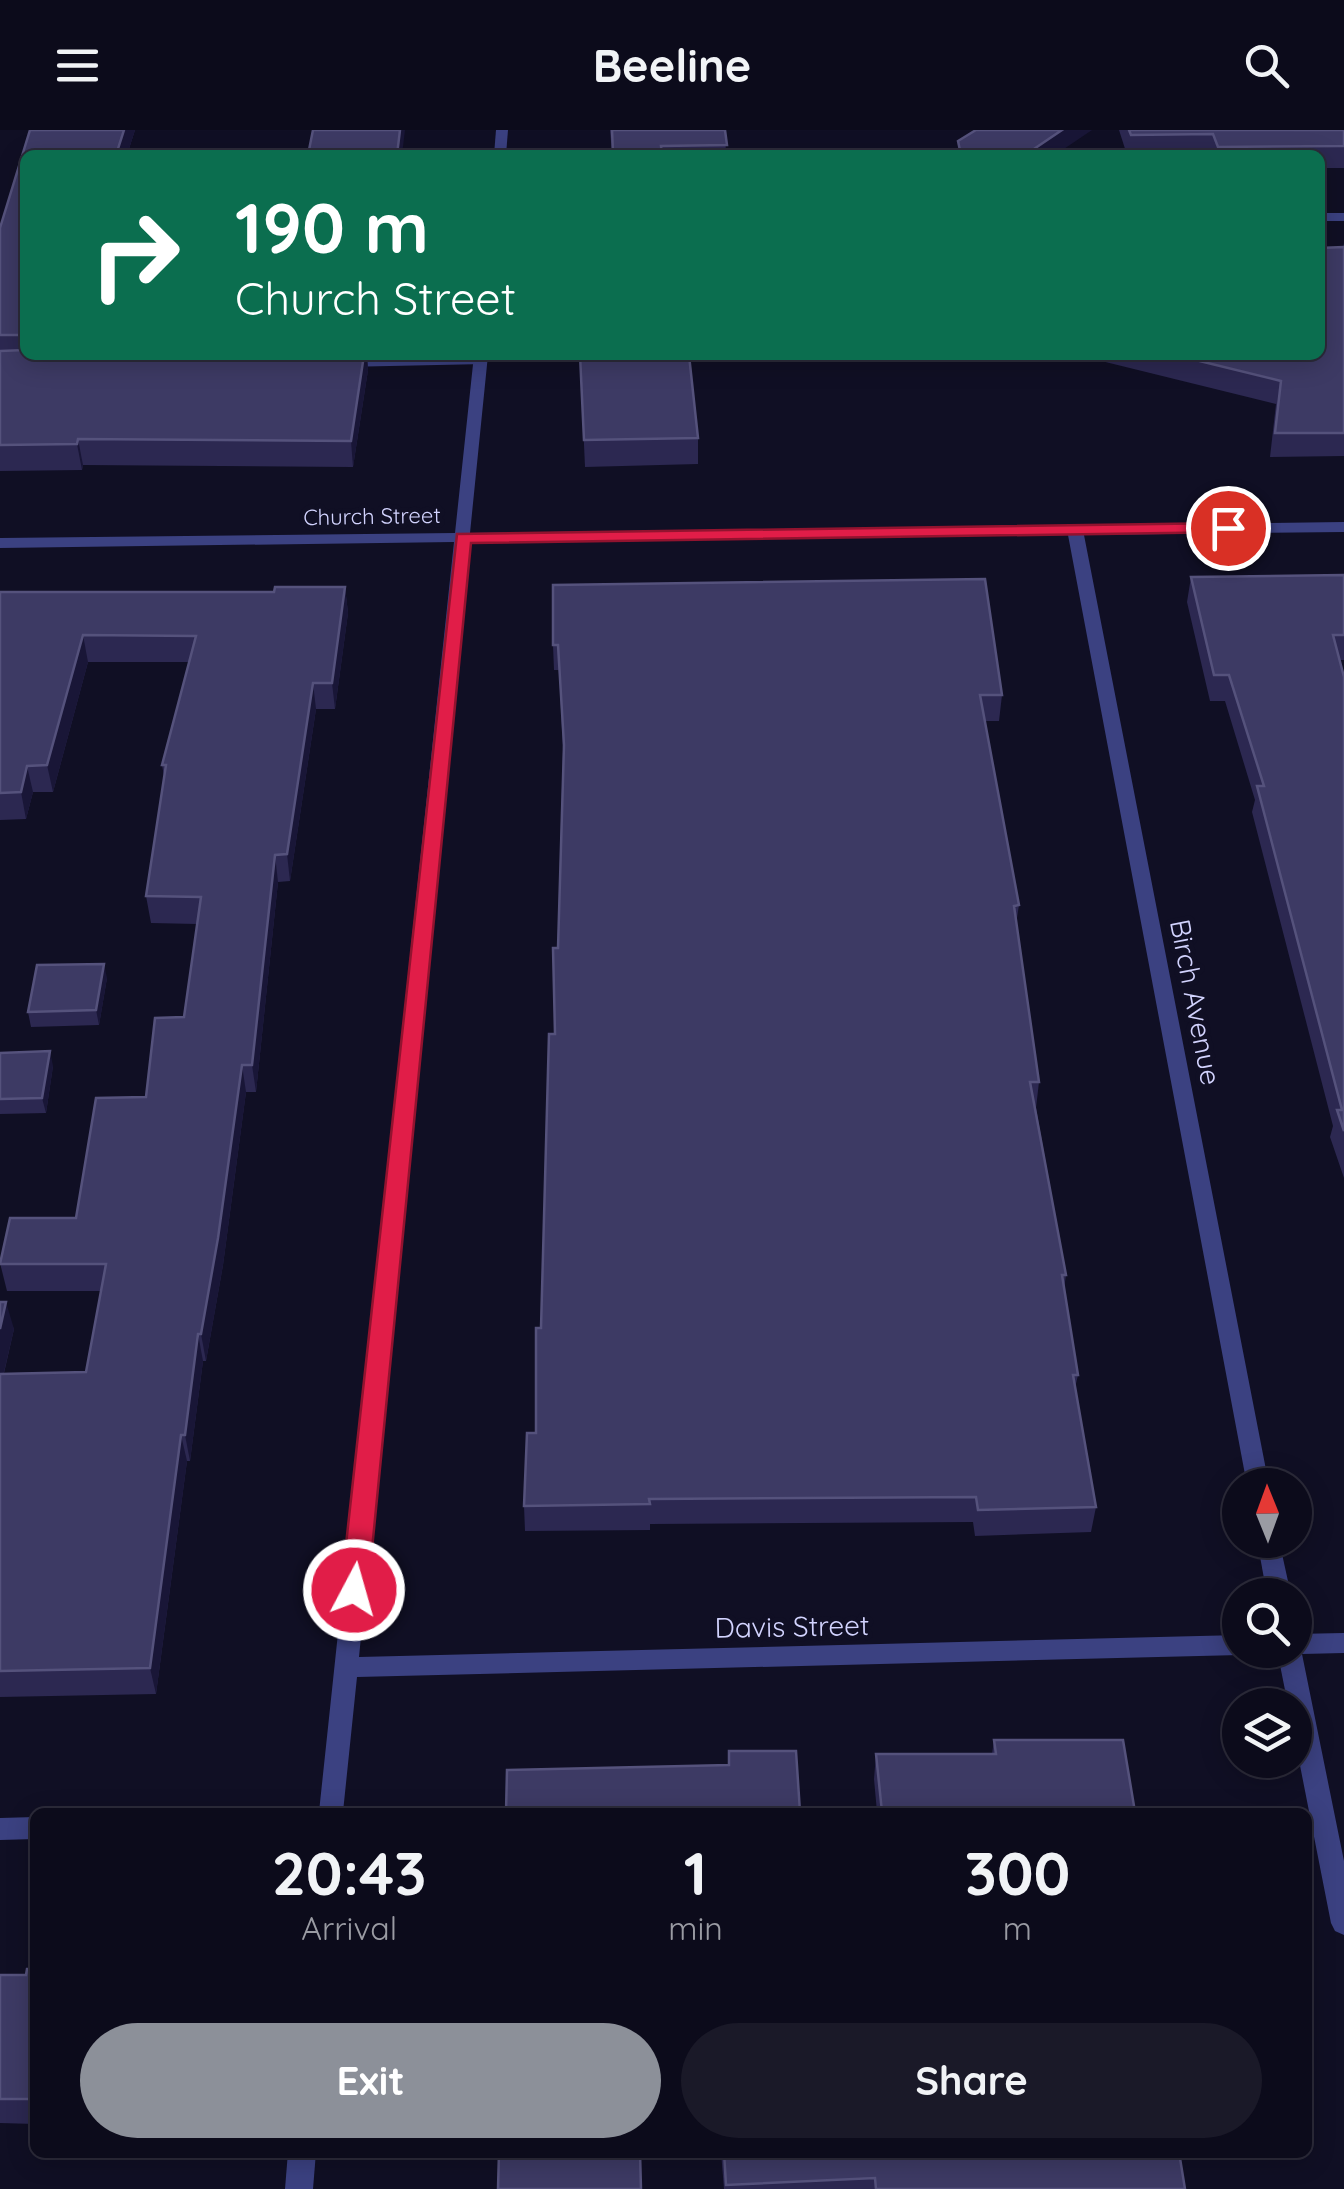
<!DOCTYPE html>
<html lang="en">
<head>
<meta charset="utf-8">
<style>
  :root { --surface:#0c0b1b; --page:#1a1928; --text:#f1f3f6; --muted:#9a9ba3; --line:#2c2b3a; --accent:#8c9099 }
  body { margin:0; font-family:Quicksand,sans-serif; background:var(--page); color:var(--text); height:100vh; display:flex; flex-direction:column; font-size:38px; white-space:nowrap }
  * { box-sizing:border-box; margin:0 }
  p { font-size:32px; color:var(--muted) }
  .icon { flex:none; width:55px; height:55px; fill:none; stroke:currentColor; stroke-width:2; stroke-linecap:round; stroke-linejoin:round }
  .map { position:relative; flex:1; overflow:hidden }
  .details { position:absolute; left:30px; top:1678px; width:1282px; height:350px; display:flex; flex-direction:column; background:var(--surface); border-radius:15px; box-shadow:0 5px 25px #0003,0 0 0 2px var(--line) }
  .details>* { flex:none }
  .hud { position:absolute; left:20px; top:20px; width:1305px; height:210px; border-radius:15px; box-shadow:0 5px 25px #0003,0 0 0 2px var(--line); background:#0b6e4f; color:#fff; overflow:hidden }
  .needle { width:65px; rotate:359deg }
  .buttons { position:absolute; left:1222px; top:1338px; display:grid; gap:20px }
  .buttons a { display:grid; place-items:center; width:90px; height:90px; border-radius:50%; background:var(--surface); box-shadow:0 5px 25px #0003,0 0 0 2px var(--line); font-size:50px }
  .pin { position:absolute; display:grid; place-items:center; width:85px; height:85px; color:#fff; margin:-42px; border:5px solid #fff; border-radius:50%; box-shadow:0 2px 10px #0007 }
  .me { position:absolute; width:110px; margin:-55px; rotate:6deg; stroke-linejoin:round; filter:drop-shadow(0 0 8px #0008) }
  .turn { display:flex; align-items:center; gap:35px; height:210px; padding:0 50px; font-size:45px }
  .turn .icon { width:130px; height:130px; stroke-width:2.5 }
  .turn b { display:block; font-size:70px; line-height:85px }
  .eta { display:flex; justify-content:space-evenly; align-items:center; height:170px; text-align:center }
  .eta b { font-size:60px; font-weight:700; line-height:70px }
  .primary-button { display:flex; gap:20px; margin-top:auto; padding:20px 50px }
  .primary-button a { flex:1; height:115px; border-radius:60px; background:var(--accent); color:#fff; font-size:40px; font-weight:700; line-height:115px; text-align:center }
  .primary-button a+a { background:var(--page); color:var(--text) }
  header { display:flex; justify-content:space-between; align-items:center; height:130px; padding:0 50px; background:var(--surface); font-size:45px; font-weight:700 }
  .map>svg:first-child { display:block }
  .lines { fill:none; stroke-linecap:round; stroke-linejoin:round }
  .service { fill:#3b4181; fill-rule:evenodd }
  .minor { fill:#3b4181; fill-rule:evenodd }
  .wall { fill:#2c2851 }
  .shaded-wall { fill:#191637 }
  .building { fill:#3d3a64; stroke:#55527c; stroke-width:2.5 }
  .route { fill:#e11d48; stroke:#92132f; stroke-width:2.5 }
  .labels { text-anchor:middle; dominant-baseline:central; stroke-width:10; stroke-linejoin:round; paint-order:stroke }
  .far-street-label { font-size:22px; fill:#d2d3fe; stroke:#100f24 }
  .street-label { font-size:28px; fill:#d2d3fe; stroke:#100f24 }
</style>
</head>
<body>
<header><svg class="icon" aria-label="menu" viewBox="0 0 24 24"><path d="M4 6h16M4 12h16M4 18h16"/></svg>Beeline<svg class="icon" aria-label="search" viewBox="0 0 24 24"><circle cx="10" cy="10" r="6"/><path d="M15 15l6 6"/></svg></header>
<div class="map">
<svg width="1344" height="2059" viewBox="0 0 1344 2059">
  <rect width="100%" height="100%" fill="#100f24"/>
  <g class="lines">
    <path class="service" d="M480 227 487 231 485 234 342 237 335 233 342 229Z"/>
    <g class="minor">
      <path d="M496 0H508L506 25H494Z"/>
      <rect x="1320" y="83" width="24" height="8"/>
      <path d="M474 225H488L470 403 1344 392V402L1084 405 1269 1355H1247L1068 405 470 412 359 1527 1240 1505V1520L1248 1522 1240 1525 357 1547 343 1682H319L454 412 0 418V408L455 403Z"/>
      <path d="M1257 1410H1279L1291 1465H1267Z"/>
      <path d="M1344 1503V1523L1302 1524 1344 1731V1805L1335 1801 1331 1793 1295 1610V1575H1288L1277 1520H1295V1504Z"/>
      <path d="M35 1687V1709L0 1710V1688Z"/>
      <path d="M288 2022H316L313 2059H285Z"/>
    </g>
  </g>
  <g class="wall">
    <path d="M30 0H135L127 25H25V225H370H367L368 240 353 337 83 335 82 340 0 341V98Z"/>
    <path d="M610 0H725L726 25H591L612 23Z"/>
    <path d="M1119 0H1344V38H1320V25H1127Z"/>
    <path d="M1344 113V326L1270 327 1276 274 1077 225H1320Z"/>
    <path d="M580 225 698 308V334L585 337Z"/>
    <path d="M1344 445V530H1340L1344 547V1048L1330 1007 1333 996 1252 682 1255 670 1225 571H1210L1187 472 1191 447Z"/>
    <path d="M345 457 348 483 335 579H316L290 751 278 752 256 962H246L223 1135 206 1231H203L190 1331H187L156 1564 0 1567V1172L14 1199 4 1243 86 1242 101 1161H7L0 1133 76 1088 146 967 184 887 197 794 151 793 146 766 164 646 162 635 189 532H88L53 662H33L26 689 0 690V462H274Z"/>
    <path d="M553 515 1002 565 999 591H985L1019 775 1016 794 1039 952 1036 978 1066 1145 1064 1159 1078 1245 1075 1258 1096 1377 1091 1402 975 1406 973 1392 650 1394V1400L525 1401 524 1376 536 1303 555 904 563 620 559 540H554Z"/>
    <path d="M107 848 99 895 31 897 28 882Z"/>
    <path d="M0 923 53 936 46 983 0 984Z"/>
    <path d="M994 1610 1135 1682H877L874 1649 876 1624H992Z"/>
    <path d="M35 1839V1994L0 1993V1845H26Z"/>
    <path d="M721 2022H1179L1185 2059H724Z"/>
  </g>
  <g class="shaded-wall">
    <path d="M124 0H135L127 25H116Z"/>
    <path d="M400 0H405L402 25H397Z"/>
    <path d="M1062 0H1092L1055 25H1025Z"/>
    <path d="M364 225H367L368 240 353 337 351 311Z"/>
    <path d="M78 309 83 335 82 340 77 314Z"/>
    <path d="M345 457 348 483 335 579 332 553Z"/>
    <path d="M83 505 88 532 53 662 47 635Z"/>
    <path d="M313 553 316 579 290 751 287 724Z"/>
    <path d="M27 636 33 662 26 689 21 662Z"/>
    <path d="M275 725 278 752 256 962 252 935Z"/>
    <path d="M104 834 107 848 99 895 96 880Z"/>
    <path d="M50 921 53 936 46 983 42 968Z"/>
    <path d="M242 935 246 962 223 1135 206 1231 201 1204Z"/>
    <path d="M6 1172 14 1199 0 1259V1199Z"/>
    <path d="M198 1204 203 1231 190 1331 185 1305Z"/>
    <path d="M181 1305 187 1331 156 1564 150 1538Z"/>
  </g>
  <g class="building">
    <path d="M30 0H124L116 25H25V205H0V98Z"/>
    <path d="M313 0H400L397 25H308Z"/>
    <path d="M612 0H725L727 15 661 16 662 25H591V23H613Z"/>
    <path d="M976 0H1062L1025 25H961L958 11Z"/>
    <path d="M1129 0H1344V16L1218 17 1213 4 1131 5Z"/>
    <path d="M1344 117V303H1275L1281 251 1175 225H1320V118Z"/>
    <path d="M25 220V225H364L351 311 78 309 77 314 0 315V221Z"/>
    <path d="M580 225H689L698 308 584 310Z"/>
    <path d="M1344 445V505H1333L1344 547V1001L1337 980H1342L1257 656H1264L1229 545H1214L1191 447Z"/>
    <path d="M985 449 1002 565H980L1019 775 1014 776 1039 952H1030L1066 1145H1062L1078 1245H1073L1096 1377 978 1380 976 1367 649 1369 650 1374 524 1376 527 1303H536V1198H541L549 904H555L553 818H558L564 615 558 515H553V455Z"/>
    <path d="M275 457H345L332 553H313L287 724 275 725 252 935H242L218 1108 201 1204H198L185 1305H181L150 1538 0 1541V1244L86 1242 106 1134H0L10 1088H76L96 968 146 967 155 888 184 887 201 767 146 766 166 635H162L196 506 83 505 47 635 27 636 21 662 0 663V462H274Z"/>
    <path d="M104 834 96 880 28 882 37 835Z"/>
    <path d="M50 921 42 968 0 969V923Z"/>
    <path d="M0 1172H6L0 1199Z"/>
    <path d="M994 1610H1123L1135 1682H882L876 1624H996Z"/>
    <path d="M729 1621H796L800 1682H506L507 1640 729 1635Z"/>
    <path d="M27 1839H35V1969H0V1845H26Z"/>
    <path d="M499 2022H640L641 2059H498Z"/>
    <path d="M724 2022H1179L1185 2059H876L875 2048 726 2055Z"/>
  </g>
  <path class="route" d="M1228 393 1235 395V402L471 413 368 1460 364 1467 354 1470 345 1467 341 1460 457 404Z"/>
  <g class="labels">
    <g class="far-street-label">
      <text transform="translate(372 386) rotate(-1)">Church Street</text>
    </g>
    <g class="street-label">
      <text transform="translate(1196 872) rotate(79)">Birch Avenue</text>
      <text transform="translate(792 1496) rotate(-1)">Davis Street</text>
    </g>
  </g>
</svg>
<div class="buttons">
<a><svg class="needle" viewBox="-14 -14 28 28"><path d="M0-13l5 13h-10z" fill="#e53935"/><path d="M0 13l5-13h-10z" fill="#9a9ba3"/></svg></a>
<a><svg class="icon" aria-label="search" viewBox="0 0 24 24"><circle cx="10" cy="10" r="6"/><path d="M15 15l6 6"/></svg></a>
<a><svg class="icon" aria-label="layers" viewBox="0 0 24 24"><path d="M12 4l9 5-9 5-9-5zM3 14l9 5 9-5"/></svg></a>
</div>
<div class="pin" style="left:1228px;top:398px;background:#d93025"><svg class="icon" aria-label="arrive" viewBox="0 0 24 24"><path d="M6 21V4h12l-3 4 3 4H6"/></svg></div>
<svg class="me" style="left:354px;top:1460px" viewBox="-20 -20 40 40"><circle r="17" fill="#e11d48" stroke="#fff" stroke-width="3"/><path d="M0-11L8 9 0 5-8 9z" fill="#fff"/></svg>
<div class="hud">
<div class="turn"><svg class="icon" aria-label="right" viewBox="0 0 24 24"><path d="M7 20v-9h11M14 6l5 5-5 5"/></svg><div><b>190 m</b>Church Street</div></div>
</div>
<section class="details">
<div class="eta">
<div><b>20:43</b><p>Arrival</p></div>
<div><b>1</b><p>min</p></div>
<div><b>300</b><p>m</p></div>
</div>
<div class="primary-button"><a>Exit</a><a>Share</a></div>
</section>
</div>
</body>
</html>
